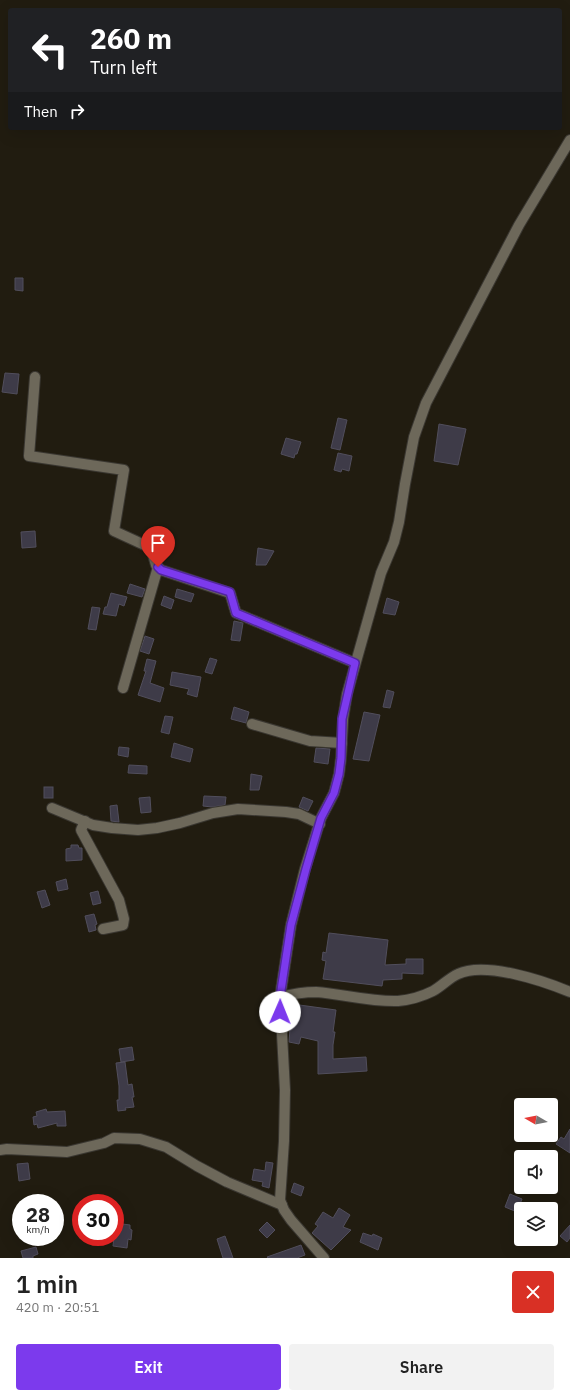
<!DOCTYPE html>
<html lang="en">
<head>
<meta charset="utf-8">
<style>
  :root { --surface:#fff; --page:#f2f2f2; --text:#222; --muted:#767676; --accent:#7c3aed }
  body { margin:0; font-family:"IBM Plex Sans",sans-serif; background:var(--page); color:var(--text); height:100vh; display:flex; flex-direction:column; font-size:15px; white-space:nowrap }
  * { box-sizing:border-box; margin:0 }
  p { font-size:13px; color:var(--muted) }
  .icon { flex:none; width:22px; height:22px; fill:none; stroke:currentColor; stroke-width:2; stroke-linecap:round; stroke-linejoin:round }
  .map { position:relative; height:1258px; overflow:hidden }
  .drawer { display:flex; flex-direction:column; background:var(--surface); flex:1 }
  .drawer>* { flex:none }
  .guide { position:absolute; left:8px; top:8px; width:554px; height:122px; border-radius:4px; box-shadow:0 4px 16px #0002; background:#202124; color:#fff; overflow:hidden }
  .needle { width:26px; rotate:279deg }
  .tools { position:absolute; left:514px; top:1098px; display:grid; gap:8px }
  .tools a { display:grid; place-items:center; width:44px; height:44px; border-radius:4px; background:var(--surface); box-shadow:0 4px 16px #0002; font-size:20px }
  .speed { position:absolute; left:12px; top:1194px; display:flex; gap:8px; font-size:20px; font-weight:700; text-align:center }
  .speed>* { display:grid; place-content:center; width:52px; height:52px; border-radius:50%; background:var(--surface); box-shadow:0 4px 16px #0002; line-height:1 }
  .speed small { font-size:10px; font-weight:400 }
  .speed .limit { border:6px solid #d22; background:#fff; color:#111 }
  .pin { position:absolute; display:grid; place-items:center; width:34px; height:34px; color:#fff; margin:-41px -17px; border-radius:50% 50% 50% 0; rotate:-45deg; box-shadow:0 0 4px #0007 }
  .pin .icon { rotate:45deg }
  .me { position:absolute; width:44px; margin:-22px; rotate:1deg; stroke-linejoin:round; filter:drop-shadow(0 0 3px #0008) }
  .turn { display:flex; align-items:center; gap:14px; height:84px; padding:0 16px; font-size:18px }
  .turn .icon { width:52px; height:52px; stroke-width:2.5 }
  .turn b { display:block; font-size:28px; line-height:34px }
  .then { display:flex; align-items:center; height:38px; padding:0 16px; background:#0003; gap:8px; font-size:15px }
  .round { display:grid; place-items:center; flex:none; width:42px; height:42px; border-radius:4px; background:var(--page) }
  .headline { display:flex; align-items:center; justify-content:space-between; height:68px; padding:0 16px }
  h1 { font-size:24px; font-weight:600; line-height:30px }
  .button { display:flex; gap:8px; margin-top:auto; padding:8px 16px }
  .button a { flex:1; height:46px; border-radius:4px; background:var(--accent); color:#fff; font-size:16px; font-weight:600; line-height:46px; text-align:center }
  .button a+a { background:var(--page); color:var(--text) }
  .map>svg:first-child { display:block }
  .building { fill:#3e3b48; stroke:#514e5c }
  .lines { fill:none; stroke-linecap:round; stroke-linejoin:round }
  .minor-casing { stroke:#3a3731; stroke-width:12 }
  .minor { stroke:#6d685a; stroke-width:10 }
  .route-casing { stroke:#51269a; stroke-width:10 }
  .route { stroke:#7c3aed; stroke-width:7 }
</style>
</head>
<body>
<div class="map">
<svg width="570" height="1258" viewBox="0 0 570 1258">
  <rect width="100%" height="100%" fill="#211c10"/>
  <g class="building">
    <path d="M15 278H23V291L15 290Z"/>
    <path d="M5 373 19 374 17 394 2 392Z"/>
    <path d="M338 418 347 420 340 450 331 448Z"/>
    <path d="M439 424 466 429 458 465 434 461Z"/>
    <path d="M286 438 301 442 297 454H295L294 458 281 454Z"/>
    <path d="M338 453 352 456 349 471 342 469 341 472 334 470Z"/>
    <path d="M35 531 36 547 22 548 21 532Z"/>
    <path d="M258 548 274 551 266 565H256Z"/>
    <path d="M130 584 145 589 142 597 127 593Z"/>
    <path d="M177 589 194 594 191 602 175 597Z"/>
    <path d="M111 593 127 597 124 606 119 604 116 616 103 614 105 607H107Z"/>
    <path d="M164 596 174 600 171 609 161 605Z"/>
    <path d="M387 598 399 602 395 615 383 613Z"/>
    <path d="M92 607 100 608 96 630 88 629Z"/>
    <path d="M234 621 243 623 240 641 231 640Z"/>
    <path d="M145 636 154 639 149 654 140 651Z"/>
    <path d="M210 658 217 660 212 674 205 672Z"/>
    <path d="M147 659 156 661 150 683 164 688 160 702 138 695 146 671H144Z"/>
    <path d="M172 672 201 677 197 697 187 694 189 689 170 685Z"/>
    <path d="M387 690 394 692 390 708 383 707Z"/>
    <path d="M234 707 249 712 246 723 231 719Z"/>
    <path d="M364 712 380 715 369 761 353 759Z"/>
    <path d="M165 716 173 717 169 734 161 732Z"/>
    <path d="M174 743 193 749 190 762 171 757Z"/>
    <path d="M119 747 129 748 128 757 118 755Z"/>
    <path d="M316 748 330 749 328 764 314 762Z"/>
    <path d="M129 765 147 766V774L128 773Z"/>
    <path d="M251 774 262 776 259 790H250Z"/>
    <rect x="44" y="787" width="9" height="11"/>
    <path d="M204 796 226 797 225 805 212 807 203 806Z"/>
    <path d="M150 797 151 812 141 813 139 798Z"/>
    <path d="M303 797 313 801 308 811 299 807Z"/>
    <path d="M117 805 119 822 111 821 110 806Z"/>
    <path d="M71 845H78L79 848H82V860L66 861V849L71 848Z"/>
    <path d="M66 879 68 889 58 891 56 882Z"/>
    <path d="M45 890 50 905 42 908 37 892Z"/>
    <path d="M98 891 101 903 93 905 90 893Z"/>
    <path d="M94 914 97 924 95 925 96 930 89 932 85 916Z"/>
    <path d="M329 933 388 940 385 965 406 964V959H423V974L402 973V979L383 980 382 986 323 979 326 961 322 960 323 952 326 953Z"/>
    <path d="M292 1004 336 1010 333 1032H335L333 1045V1059L366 1057 367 1071 318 1074V1041L301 1037 299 1044 289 1042Z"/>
    <path d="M132 1047 134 1060 121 1062 119 1049Z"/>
    <path d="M125 1062 128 1085 132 1084 134 1097H132L134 1107 125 1108 126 1110 118 1111 117 1100H119V1086L116 1063Z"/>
    <path d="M46 1109 47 1112 65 1111 66 1126H57V1123L38 1128 37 1124 34 1125 33 1117 37 1116 36 1112Z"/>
    <path d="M570 1129V1153L556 1144 561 1137 564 1139Z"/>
    <path d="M266 1162 273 1163 269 1188 262 1186 263 1182 252 1180 254 1169 265 1171Z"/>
    <path d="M28 1163 30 1179 19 1181 17 1164Z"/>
    <path d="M294 1183 304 1187 301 1196 291 1192Z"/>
    <path d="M510 1194 522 1199 517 1212 505 1207Z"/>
    <path d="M339 1208 350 1215 343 1227 351 1230 331 1250 312 1233 318 1226 315 1224 323 1212 333 1218Z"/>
    <path d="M267 1222 275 1230 267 1238 259 1230Z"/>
    <path d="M115 1223 130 1225V1229L132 1230 131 1240 128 1239 127 1248 113 1246 114 1237H115Z"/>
    <path d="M570 1225V1238L567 1242 560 1236Z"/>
    <path d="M363 1233 372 1236 373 1234 382 1238 378 1250 360 1242Z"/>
    <path d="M225 1236 233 1258H223L217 1239Z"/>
    <path d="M301 1245 305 1255 297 1258H268L267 1257Z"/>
    <path d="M36 1247 38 1254 33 1256V1258H23L21 1251Z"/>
  </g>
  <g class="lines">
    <defs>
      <g id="minor">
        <path d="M35 377 29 456 124 470 114 531 151 548 156 565 161 570 230 593 236 613 355 663"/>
        <path d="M123 688 158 567"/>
        <path d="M252 724 310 741 342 743"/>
        <path d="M52 808 93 825 112 828 138 830 157 828 180 823 213 813 238 809 286 812 299 814 320 824"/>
        <path d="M85 821 81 830 119 900 124 919 123 925 103 929"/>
        <path d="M280 997C292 994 304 992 316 992 343 994 370 1002 398 1001 409 1000 423 996 433 991 442 986 449 978 458 974 485 961 544 981 570 992"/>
        <path d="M0 1150 7 1149 67 1152 104 1143 114 1138 140 1139 166 1147 197 1166 227 1182 282 1205"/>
        <path d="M324 1258 291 1220 284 1210 280 1200 284 1141 285 1090 280 997 291 925 305 869 321 818 334 793 339 774 341 758 343 719 347 694 381 573 394 542 399 522 405 484 414 437 426 403 519 225 570 140"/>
      </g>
    </defs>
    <use href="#minor" class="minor-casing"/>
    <use href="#minor" class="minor"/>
  </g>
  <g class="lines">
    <defs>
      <path id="route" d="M158 567 161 570 230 592 236 613 355 663 342 719 341 758 339 774 334 793 321 818 306 869 291 925 280 997V1012"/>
    </defs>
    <use href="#route" class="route-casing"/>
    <use href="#route" class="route"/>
  </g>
</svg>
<div class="tools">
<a><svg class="needle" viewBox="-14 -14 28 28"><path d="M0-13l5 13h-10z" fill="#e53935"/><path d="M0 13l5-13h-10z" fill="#767676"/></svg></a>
<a><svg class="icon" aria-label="sound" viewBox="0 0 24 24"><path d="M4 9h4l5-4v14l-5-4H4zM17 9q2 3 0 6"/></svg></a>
<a><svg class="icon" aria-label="layers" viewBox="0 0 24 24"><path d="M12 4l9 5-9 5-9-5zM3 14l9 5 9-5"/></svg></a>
</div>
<div class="speed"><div>28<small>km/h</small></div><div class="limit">30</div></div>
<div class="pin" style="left:158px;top:567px;background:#d93025"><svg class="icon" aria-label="arrive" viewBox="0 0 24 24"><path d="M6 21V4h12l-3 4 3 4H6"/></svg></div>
<svg class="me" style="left:280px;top:1012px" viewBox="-20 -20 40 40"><circle r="19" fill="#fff"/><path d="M0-13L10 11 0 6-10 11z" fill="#7c3aed"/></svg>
<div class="guide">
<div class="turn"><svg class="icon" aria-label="left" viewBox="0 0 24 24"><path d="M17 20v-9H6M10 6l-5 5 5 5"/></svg><div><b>260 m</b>Turn left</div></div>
<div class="then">Then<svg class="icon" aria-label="right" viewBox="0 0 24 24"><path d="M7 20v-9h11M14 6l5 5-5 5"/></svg></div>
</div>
</div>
<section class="drawer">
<div class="headline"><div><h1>1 min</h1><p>420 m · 20:51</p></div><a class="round" style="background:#d93025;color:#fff"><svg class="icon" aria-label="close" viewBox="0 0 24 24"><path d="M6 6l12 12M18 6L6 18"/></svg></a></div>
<div class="button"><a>Exit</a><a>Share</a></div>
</section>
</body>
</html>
